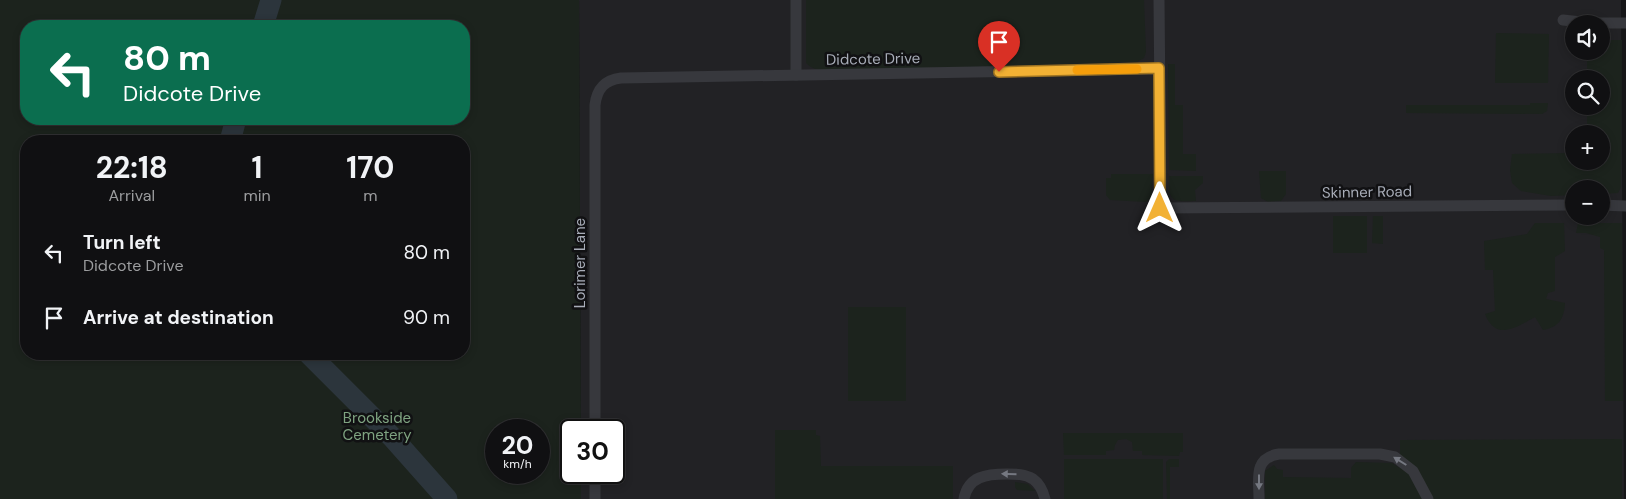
<!DOCTYPE html>
<html lang="en">
<head>
<meta charset="utf-8">
<style>
  :root { --surface:#101012; --page:#1e1e20; --text:#f1f3f6; --muted:#9c9d9f; --line:#303032 }
  body { margin:0; font-family:"DM Sans",sans-serif; background:var(--page); color:var(--text); height:100vh; display:flex; flex-direction:column; font-size:19px; white-space:nowrap }
  * { box-sizing:border-box; margin:0 }
  p { font-size:16px; color:var(--muted) }
  .icon { flex:none; width:28px; height:28px; fill:none; stroke:currentColor; stroke-width:2; stroke-linecap:round; stroke-linejoin:round }
  .map { position:relative; flex:1; overflow:hidden }
  .panel { position:absolute; left:20px; top:135px; width:450px; height:225px; display:flex; flex-direction:column; background:var(--surface); border-radius:20px; box-shadow:0 2px 8px #0003,0 0 0 1px var(--line) }
  .panel>* { flex:none }
  .hud { position:absolute; left:20px; top:20px; width:450px; height:105px; border-radius:20px; box-shadow:0 2px 8px #0003,0 0 0 1px var(--line); background:#0b6e4f; color:#fff; overflow:hidden }
  .tools { position:absolute; left:1565px; top:15px; display:grid; gap:10px }
  .tools a { display:grid; place-items:center; width:45px; height:45px; border-radius:50%; background:var(--surface); box-shadow:0 2px 8px #0003,0 0 0 1px var(--line); font-size:25px }
  .speed { position:absolute; left:485px; top:419px; display:flex; gap:10px; font-size:25px; font-weight:700; text-align:center }
  .speed>* { display:grid; place-content:center; width:65px; height:65px; border-radius:50%; background:var(--surface); box-shadow:0 2px 8px #0003,0 0 0 1px var(--line); line-height:1 }
  .speed small { font-size:12px; font-weight:400 }
  .speed .limit { border:2px solid #111; border-radius:8px; background:#fff; color:#111 }
  .pin { position:absolute; display:grid; place-items:center; width:42px; height:42px; color:#fff; margin:-51px -21px; border-radius:50% 50% 50% 0; rotate:-45deg; box-shadow:0 0 5px #0007 }
  .pin .icon { rotate:45deg }
  .me { position:absolute; width:55px; margin:-28px; rotate:0deg; stroke-linejoin:round; filter:drop-shadow(0 0 4px #0008) }
  .turn { display:flex; align-items:center; gap:18px; height:105px; padding:0 20px; font-size:22px }
  .turn .icon { width:65px; height:65px; stroke-width:2.5 }
  .turn b { display:block; font-size:35px; line-height:42px }
  .eta { display:flex; justify-content:space-evenly; align-items:center; height:85px; text-align:center }
  .eta b { font-size:30px; font-weight:700; line-height:35px }
  ul { padding:0; list-style:none }
  li { display:flex; align-items:center; gap:15px; height:65px; padding:0 20px }
  li div { flex:1 }
  li b { display:block; font-size:19px }
  li em { font-style:normal }
  .map>svg:first-child { display:block }
  .built { fill:#222225; fill-rule:evenodd }
  .green { fill:#1c231d; fill-rule:evenodd }
  .lines { fill:none; stroke-linecap:round; stroke-linejoin:round }
  .river { stroke:#2c353c; stroke-width:21 }
  .minor { stroke:#37383d; stroke-width:11 }
  .oneway { fill:#757881 }
  .route-casing { stroke:#9d7322; stroke-width:12 }
  .route { stroke:#f2b134; stroke-width:9 }
  .slow { stroke:#f59e0b; stroke-width:9 }
  .labels { text-anchor:middle; dominant-baseline:central; stroke-width:5; stroke-linejoin:round; paint-order:stroke }
  .street-label { font-size:15px; fill:#a8adb8; stroke:#111113 }
  .park-label { font-size:15px; fill:#7fa381; stroke:#111113 }
</style>
</head>
<body>
<div class="map">
<svg width="1626" height="499" viewBox="0 0 1626 499">
  <rect width="100%" height="100%" fill="#161618"/>
  <path class="built" d="M579 0H1621L1624 499H581V473L614 472V430H581ZM1574 24H1601V51H1574ZM1574 79H1601V106H1574ZM1574 134H1601V161H1574ZM1574 189H1601V216H1574Z"/>
  <g class="green">
    <path d="M0 0H579L581 430H571V472L581 473V499H0ZM26 26H464V119H26ZM26 141H464V354H26ZM496 430H539V472H496Z"/>
    <path d="M806 0H1144L1146 52 1144 58 1137 62 830 71C821 70 812 70 806 63Z"/>
    <path d="M1496 33 1549 34 1548 83H1495Z"/>
    <path d="M1601 40H1622L1621 187 1618 193 1601 194V189H1574V195L1551 196 1521 191 1512 183 1510 170 1512 154 1574 153V161H1601V134H1587V106H1601V79H1587V51H1601Z"/>
    <path d="M1168 64H1175V105H1183V154H1196V171L1169 170Z"/>
    <path d="M1530 103H1548L1547 111 1542 114 1406 113V105H1530Z"/>
    <path d="M1259 171H1286V194L1281 201 1268 202 1261 198Z"/>
    <path d="M1111 174H1153L1151 198 1146 202 1110 200 1106 195V178H1111Z"/>
    <path d="M1169 176H1203V183L1195 190 1196 201C1171 202 1168 202 1169 176Z"/>
    <rect x="1333" y="216" width="34" height="37"/>
    <path d="M1373 216H1383V244L1372 243Z"/>
    <path d="M1535 223H1564L1565 251 1555 257V291L1548 293 1546 299 1565 303C1564 319 1559 327 1543 330L1535 317C1517 327 1496 342 1485 314L1495 311 1493 270H1485L1484 241 1527 234Z"/>
    <path d="M1578 223H1622L1623 401H1605L1604 250 1600 248V237L1586 233H1576Z"/>
    <rect x="848" y="307" width="58" height="94"/>
    <path d="M775 430H816V435L820 436 821 466H953V499H775Z"/>
    <path d="M1063 433H1183V452H1180L1179 456 1142 455V451H1133L1132 442 1126 439 1118 440 1115 445 1114 450 1106 451V455H1064Z"/>
    <path d="M1622 439V499H1265V471L1274 465 1277 469 1283 470V477L1351 478V468L1356 462 1392 463 1400 468V440Z"/>
    <rect x="1064" y="459" width="99" height="40"/>
    <path d="M1169 459H1179V467H1170V499H1167L1166 462Z"/>
    <path d="M1015 482 1028 484 1035 491 1017 490 1015 487Z"/>
  </g>
  <g class="lines">
    <g class="river">
      <path d="M263 26 271 0"/>
      <path d="M230 141 236 119"/>
      <path d="M309 354 392 437 447 499"/>
    </g>
    <g class="minor">
      <path d="M796 0V75"/>
      <path d="M1159 0 1161 208 1574 205"/>
      <path d="M1563 20 1590 23H1626"/>
      <path d="M1601 205 1626 206"/>
      <path d="M595 430V105C597 88 605 80 621 78L1159 69"/>
      <path d="M595 499V472"/>
      <path d="M964 499C968 476 987 474 1007 474 1016 474 1025 474 1033 479 1040 484 1043 491 1045 499"/>
      <path d="M1259 499C1259 479 1253 458 1279 454H1380L1395 457 1413 471 1428 499"/>
    </g>
  </g>
  <defs><path id="oneway-solid" d="M-6-.8H1V-3.2L6.5 0L1 3.2V.8H-6Z" transform="scale(1.25)"/></defs>
  <g class="oneway">
    <use href="#oneway-solid" transform="translate(1400 461) rotate(-148)"/>
    <use href="#oneway-solid" transform="translate(1009 474) rotate(-179)"/>
    <use href="#oneway-solid" transform="translate(1259 482) rotate(90)"/>
  </g>
  <g class="lines">
    <defs>
      <path id="route" d="M999 72 1159 68 1160 208"/>
    </defs>
    <use href="#route" class="route-casing"/>
    <use href="#route" class="route"/>
    <path class="slow" d="M1077 70 1137 69"/>
  </g>
  <g class="labels">
    <g class="street-label">
      <text transform="translate(873 59) rotate(-1)">Didcote Drive</text>
      <text transform="translate(1367 192) rotate(-1)">Skinner Road</text>
      <text transform="translate(580 263) rotate(-90)">Lorimer Lane</text>
    </g>
    <g class="park-label">
      <text x="377" y="418">Brookside<tspan x="377" dy="17">Cemetery</tspan></text>
    </g>
  </g>
</svg>
<div class="tools">
<a><svg class="icon" aria-label="sound" viewBox="0 0 24 24"><path d="M4 9h4l5-4v14l-5-4H4zM17 9q2 3 0 6"/></svg></a>
<a><svg class="icon" aria-label="search" viewBox="0 0 24 24"><circle cx="10" cy="10" r="6"/><path d="M15 15l6 6"/></svg></a>
<a>+</a>
<a>−</a>
</div>
<div class="speed"><div>20<small>km/h</small></div><div class="limit">30</div></div>
<div class="pin" style="left:999px;top:72px;background:#d93025"><svg class="icon" aria-label="arrive" viewBox="0 0 24 24"><path d="M6 21V4h12l-3 4 3 4H6"/></svg></div>
<svg class="me" style="left:1160px;top:208px" viewBox="-20 -20 40 40"><path d="M0-17L14 15 0 8-14 15z" fill="#f2b134" stroke="#fff" stroke-width="4"/></svg>
<div class="hud">
<div class="turn"><svg class="icon" aria-label="left" viewBox="0 0 24 24"><path d="M17 20v-9H6M10 6l-5 5 5 5"/></svg><div><b>80 m</b>Didcote Drive</div></div>
</div>
<section class="panel">
<div class="eta">
<div><b>22:18</b><p>Arrival</p></div>
<div><b>1</b><p>min</p></div>
<div><b>170</b><p>m</p></div>
</div>
<ul>
<li><svg class="icon" aria-label="left" viewBox="0 0 24 24"><path d="M17 20v-9H6M10 6l-5 5 5 5"/></svg><div><b>Turn left</b><p>Didcote Drive</p></div><em>80 m</em></li>
<li><svg class="icon" aria-label="arrive" viewBox="0 0 24 24"><path d="M6 21V4h12l-3 4 3 4H6"/></svg><div><b>Arrive at destination</b></div><em>90 m</em></li>
</ul>
</section>
</div>
</body>
</html>
